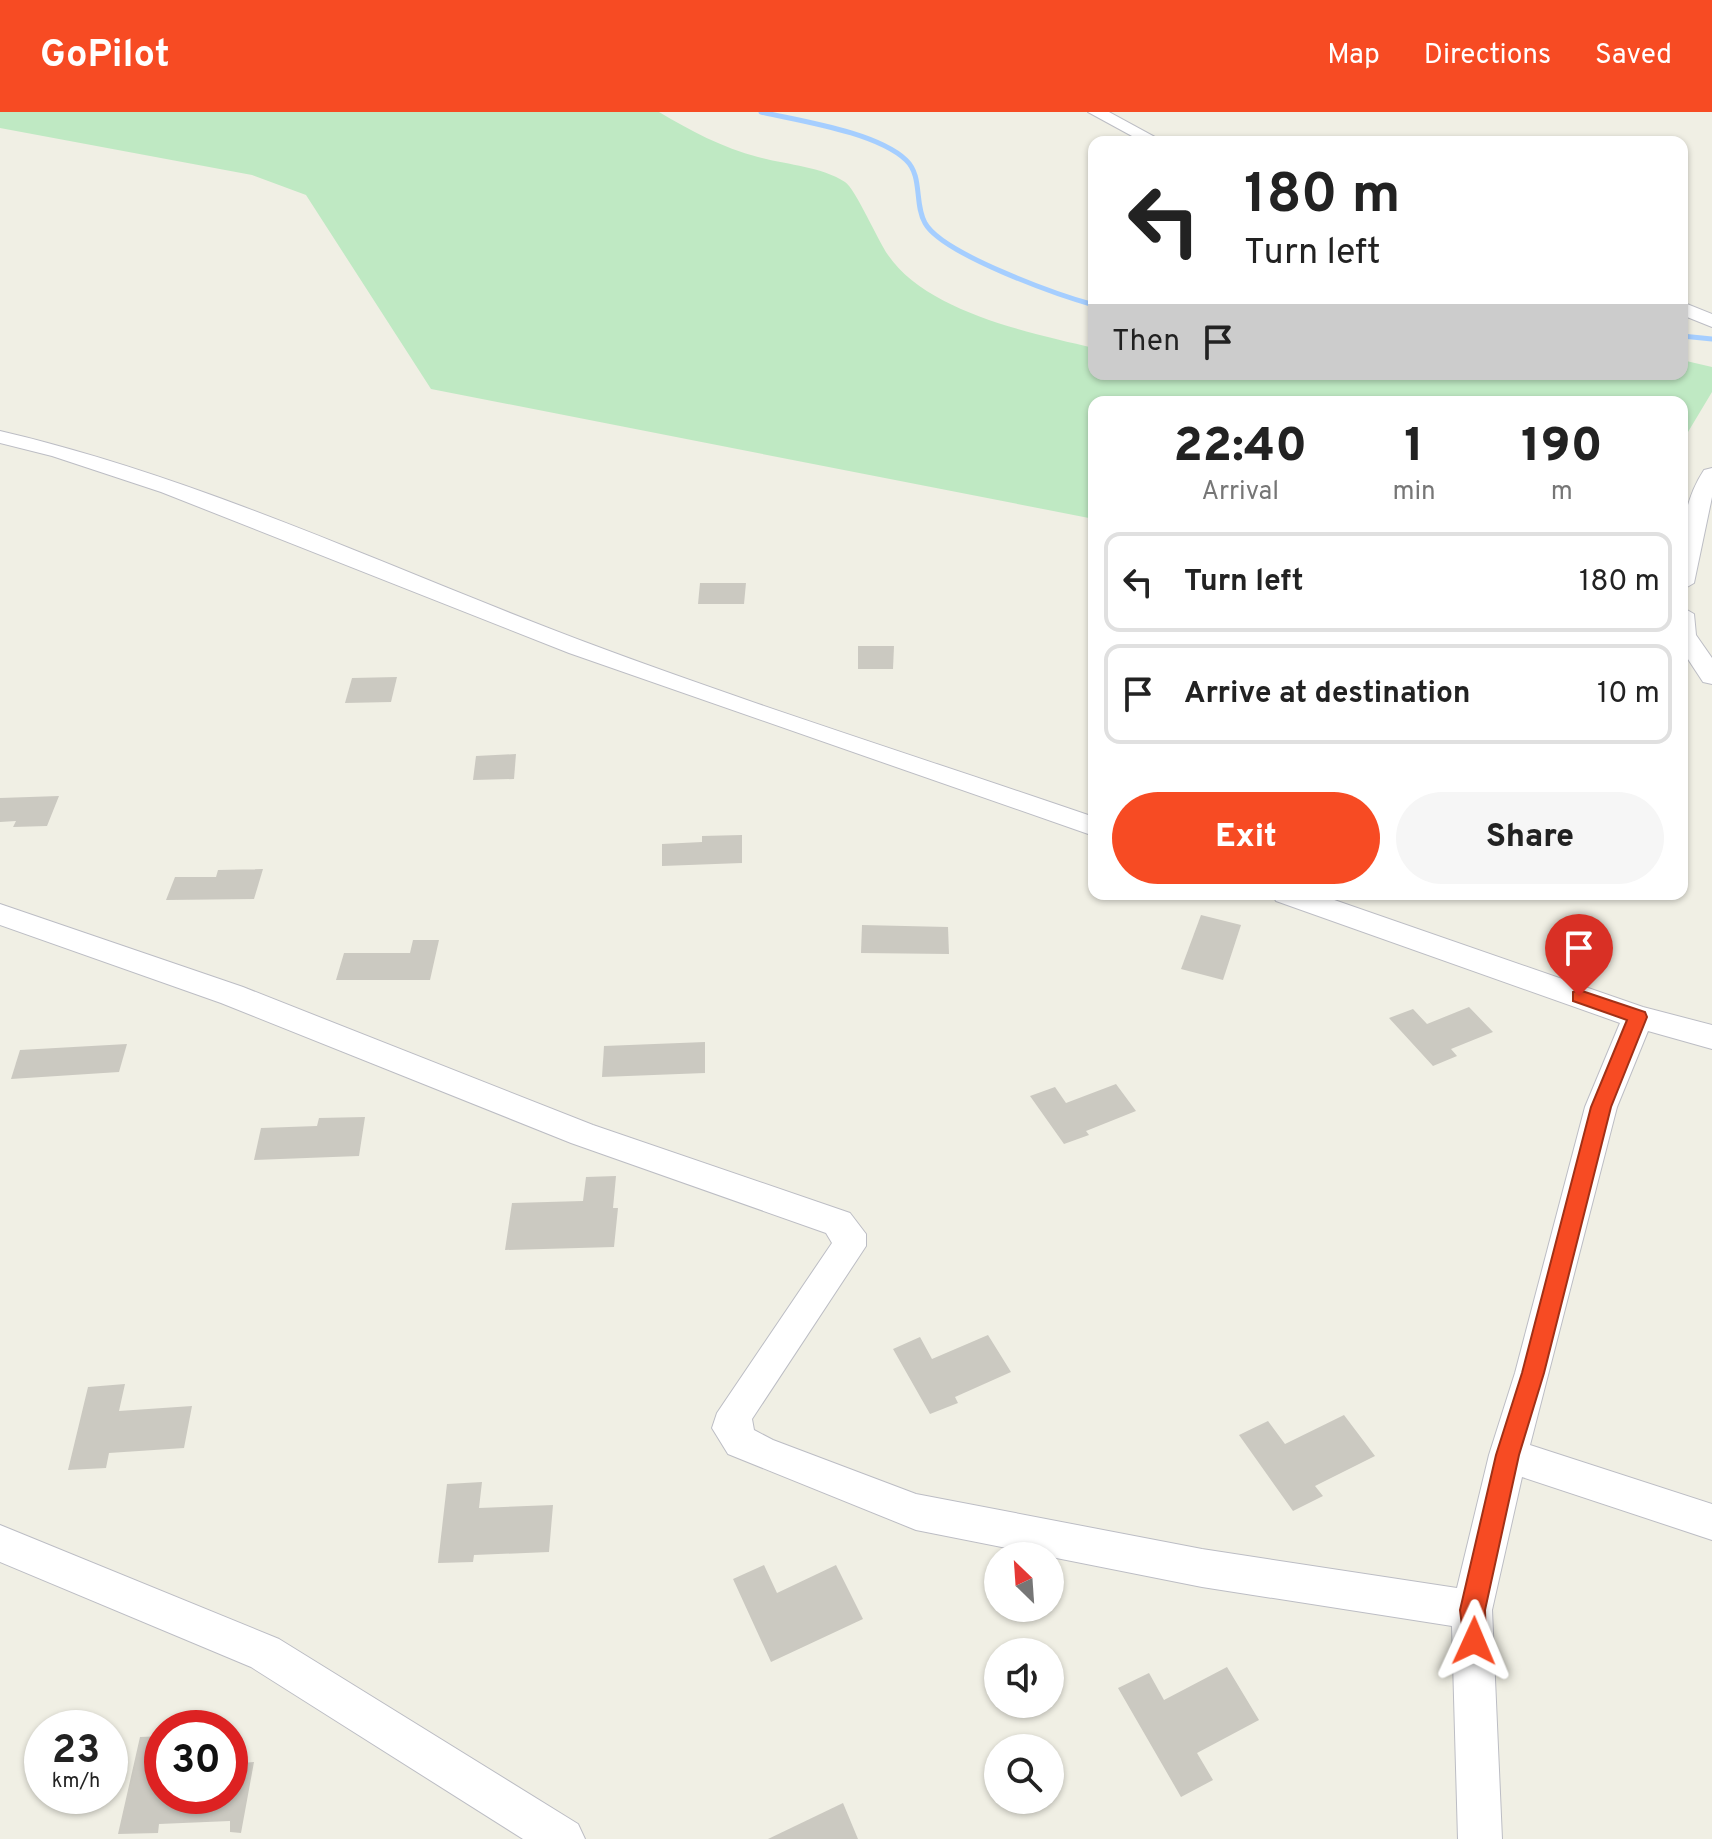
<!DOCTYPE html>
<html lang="en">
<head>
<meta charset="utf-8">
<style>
  :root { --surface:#fff; --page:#f6f6f6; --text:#222; --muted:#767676; --line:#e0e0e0; --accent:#f74b23 }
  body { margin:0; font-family:Overpass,sans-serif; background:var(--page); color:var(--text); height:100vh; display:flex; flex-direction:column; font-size:30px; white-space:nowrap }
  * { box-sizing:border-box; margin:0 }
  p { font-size:26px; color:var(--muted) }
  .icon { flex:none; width:44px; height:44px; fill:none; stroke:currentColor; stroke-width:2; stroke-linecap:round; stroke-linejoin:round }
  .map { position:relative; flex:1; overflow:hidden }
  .side { position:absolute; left:1088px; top:284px; width:600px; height:504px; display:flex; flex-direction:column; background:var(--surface); border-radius:16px; box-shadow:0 2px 6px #0004 }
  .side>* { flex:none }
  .banner { position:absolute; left:1088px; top:24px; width:600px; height:244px; border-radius:16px; box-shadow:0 2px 6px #0004; background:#fff; color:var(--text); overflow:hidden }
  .needle { width:52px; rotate:335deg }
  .tools { position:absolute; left:984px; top:1430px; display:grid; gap:16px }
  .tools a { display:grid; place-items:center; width:80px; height:80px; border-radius:50%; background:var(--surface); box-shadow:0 2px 6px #0004; font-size:40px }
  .speed { position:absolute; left:24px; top:1598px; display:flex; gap:16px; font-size:40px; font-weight:700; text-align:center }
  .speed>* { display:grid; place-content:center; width:104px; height:104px; border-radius:50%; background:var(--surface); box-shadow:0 2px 6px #0004; line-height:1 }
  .speed small { font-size:20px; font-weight:400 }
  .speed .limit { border:12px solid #d22; background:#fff; color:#111 }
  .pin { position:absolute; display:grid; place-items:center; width:68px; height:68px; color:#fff; margin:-82px -34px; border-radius:50% 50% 50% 0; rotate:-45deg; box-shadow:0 0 8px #0007 }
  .pin .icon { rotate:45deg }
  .me { position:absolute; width:88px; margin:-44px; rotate:1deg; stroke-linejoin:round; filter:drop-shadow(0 0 6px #0008) }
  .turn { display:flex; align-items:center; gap:28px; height:168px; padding:0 24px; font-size:36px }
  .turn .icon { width:104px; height:104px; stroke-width:2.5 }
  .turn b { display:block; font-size:56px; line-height:68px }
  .then { display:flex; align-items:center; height:76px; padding:0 24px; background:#0003; gap:16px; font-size:30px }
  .eta { display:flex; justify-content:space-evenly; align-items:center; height:136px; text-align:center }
  .eta b { font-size:48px; font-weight:800; line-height:56px }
  .primary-button { display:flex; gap:16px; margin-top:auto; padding:16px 24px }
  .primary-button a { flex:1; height:92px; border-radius:48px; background:var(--accent); color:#fff; font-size:32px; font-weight:800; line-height:92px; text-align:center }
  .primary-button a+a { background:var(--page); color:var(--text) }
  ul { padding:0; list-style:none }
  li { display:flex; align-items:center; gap:24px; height:100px; margin:0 16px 12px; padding:0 8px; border:4px solid var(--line); border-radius:16px }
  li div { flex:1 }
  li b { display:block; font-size:30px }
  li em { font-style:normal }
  header { display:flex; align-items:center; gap:48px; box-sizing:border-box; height:112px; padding:0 40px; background:var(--accent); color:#fff }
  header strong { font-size:38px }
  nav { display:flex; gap:44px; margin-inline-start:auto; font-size:28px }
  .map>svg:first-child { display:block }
  .green { fill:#bfe9c3 }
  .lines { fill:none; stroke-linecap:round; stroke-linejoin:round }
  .stream { stroke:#a5ceff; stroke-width:5 }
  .building { fill:#cbc9c1 }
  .street-casing { stroke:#bcbdc4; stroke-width:2 }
  .street { fill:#fff; fill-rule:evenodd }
  .route { fill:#f74b23; stroke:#a13117; stroke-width:2 }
</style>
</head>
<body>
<header>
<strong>GoPilot</strong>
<nav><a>Map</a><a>Directions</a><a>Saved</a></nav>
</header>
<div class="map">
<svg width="1712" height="1727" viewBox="0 0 1712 1727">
  <rect width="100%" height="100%" fill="#f0efe4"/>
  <path class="green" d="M0 0H659C689 18 723 36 758 45 786 53 820 54 845 70 855 76 878 129 888 143 927 200 1030 221 1094 236V262H1682V248L1712 255V280L1682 330V290H1094V407L431 277 306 83 252 63 0 16Z"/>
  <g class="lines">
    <g class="stream">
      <path d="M761 0C800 9 876 20 906 48 923 64 914 92 925 111 942 142 1058 183 1094 193"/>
      <path d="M1682 224 1712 227"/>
    </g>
  </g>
  <g class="building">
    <path d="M700 471H746L744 492H698Z"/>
    <path d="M858 534H894L893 557H858Z"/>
    <path d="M397 565 391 590 345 591 352 566Z"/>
    <path d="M516 642 514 667 473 668 476 644Z"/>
    <path d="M59 684 47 714 13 715 16 709 0 710V686Z"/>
    <path d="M742 723V751L662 754V732L702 730V724Z"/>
    <path d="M263 757 254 787 166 788 175 765H216L218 758Z"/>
    <path d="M1201 803 1241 813 1223 868 1181 857Z"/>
    <path d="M862 813 948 815 949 842 861 841Z"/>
    <path d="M413 828H439L430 868H336L344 841H410Z"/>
    <path d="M1469 895 1493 920 1451 937 1457 944 1433 954 1389 906 1413 897 1427 912Z"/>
    <path d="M705 930V961L602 965 604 934Z"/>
    <path d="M127 932 119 960 11 967 20 938Z"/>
    <path d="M1116 972 1136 999 1086 1019 1089 1023 1064 1032 1030 984 1055 975 1066 991Z"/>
    <path d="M365 1005 359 1044 254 1048 261 1016 317 1014 319 1006Z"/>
    <path d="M616 1064 613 1096H618L614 1135 505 1138 512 1091 583 1089 586 1065Z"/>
    <path d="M988 1223 1011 1260 955 1285 958 1291 930 1302 893 1237 920 1225 932 1247Z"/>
    <path d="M125 1272 119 1299 192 1294 184 1336 109 1341 106 1356 68 1358 88 1275Z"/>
    <path d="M1344 1303 1375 1344 1315 1374 1323 1384 1293 1399 1239 1323 1268 1309 1285 1332Z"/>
    <path d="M482 1370 479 1396 553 1393 549 1440 474 1443 473 1450 438 1451 447 1372Z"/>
    <path d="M764 1453 777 1481 836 1453 863 1507 771 1550 733 1467Z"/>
    <path d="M1227 1555 1259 1608 1197 1641 1213 1668 1181 1685 1118 1576 1149 1561 1164 1588Z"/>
    <path d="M162 1624V1684H230V1652L254 1650 241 1721 230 1720V1709L159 1712 158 1721 118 1722 140 1625Z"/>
    <path d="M843 1691 858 1727H768Z"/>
  </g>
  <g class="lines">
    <defs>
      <g id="street">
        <path d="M1088 0H1109L1164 30H1143Z"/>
        <path d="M1682 190 1712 202V215L1682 203Z"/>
        <path d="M0 319C202 366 391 457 585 530 753 593 925 647 1094 705V724L569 541 161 380 52 344 0 331Z"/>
        <path d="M1712 356V385L1694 471 1682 478C1682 434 1679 396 1704 358Z"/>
        <path d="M1682 495 1694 502 1696 523 1712 546V572L1703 570 1682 538Z"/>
        <path d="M1272 782H1317L1643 895 1712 913V937L1648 919 1617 995 1530 1333 1712 1392V1428L1522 1365 1492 1498 1502 1727H1458L1452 1514 1202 1475 916 1418 728 1342 712 1316 717 1301 832 1131 826 1121 571 1031 221 891 0 813V792L243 875 593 1013 850 1101 866 1122V1134L752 1307 754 1318 773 1328 916 1382 1202 1437 1457 1476 1489 1343 1515 1261 1585 995 1620 911 1276 789Z"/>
        <path d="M0 1413 279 1527 578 1712 585 1727H523L251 1555 0 1450Z"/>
      </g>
    </defs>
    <use href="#street" class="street-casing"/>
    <use href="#street" class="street"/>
  </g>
  <path class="route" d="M1579 878 1645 900 1647 905 1611 995 1544 1261 1519 1343 1485 1498 1486 1529 1482 1538 1474 1541 1465 1538 1460 1498 1496 1343 1522 1261 1591 995 1627 908 1573 889V880Z"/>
</svg>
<div class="tools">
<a><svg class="needle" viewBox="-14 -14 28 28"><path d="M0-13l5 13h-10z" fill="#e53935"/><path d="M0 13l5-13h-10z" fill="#767676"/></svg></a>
<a><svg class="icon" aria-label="sound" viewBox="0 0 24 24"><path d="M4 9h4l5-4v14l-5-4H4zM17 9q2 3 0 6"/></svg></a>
<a><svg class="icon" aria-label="search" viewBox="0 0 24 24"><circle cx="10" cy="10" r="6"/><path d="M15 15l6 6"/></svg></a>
</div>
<div class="speed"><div>23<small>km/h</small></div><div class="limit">30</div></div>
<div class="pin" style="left:1579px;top:884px;background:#d93025"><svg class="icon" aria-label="arrive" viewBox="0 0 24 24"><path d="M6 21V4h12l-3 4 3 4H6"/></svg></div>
<svg class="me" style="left:1474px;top:1529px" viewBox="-20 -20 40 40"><path d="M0-17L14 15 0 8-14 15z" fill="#f74b23" stroke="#fff" stroke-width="4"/></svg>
<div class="banner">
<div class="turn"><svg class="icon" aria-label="left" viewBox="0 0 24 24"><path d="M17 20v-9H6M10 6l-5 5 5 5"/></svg><div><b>180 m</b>Turn left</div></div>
<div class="then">Then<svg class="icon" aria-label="arrive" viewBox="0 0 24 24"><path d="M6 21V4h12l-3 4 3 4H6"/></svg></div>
</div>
<section class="side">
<div class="eta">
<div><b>22:40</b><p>Arrival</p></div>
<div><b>1</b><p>min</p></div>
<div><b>190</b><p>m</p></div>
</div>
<ul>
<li><svg class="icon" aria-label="left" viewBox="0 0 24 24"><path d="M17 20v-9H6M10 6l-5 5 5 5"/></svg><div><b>Turn left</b></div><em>180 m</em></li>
<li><svg class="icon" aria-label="arrive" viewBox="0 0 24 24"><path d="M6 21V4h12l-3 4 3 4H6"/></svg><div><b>Arrive at destination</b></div><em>10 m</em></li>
</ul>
<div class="primary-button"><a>Exit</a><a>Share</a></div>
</section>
</div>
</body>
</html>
